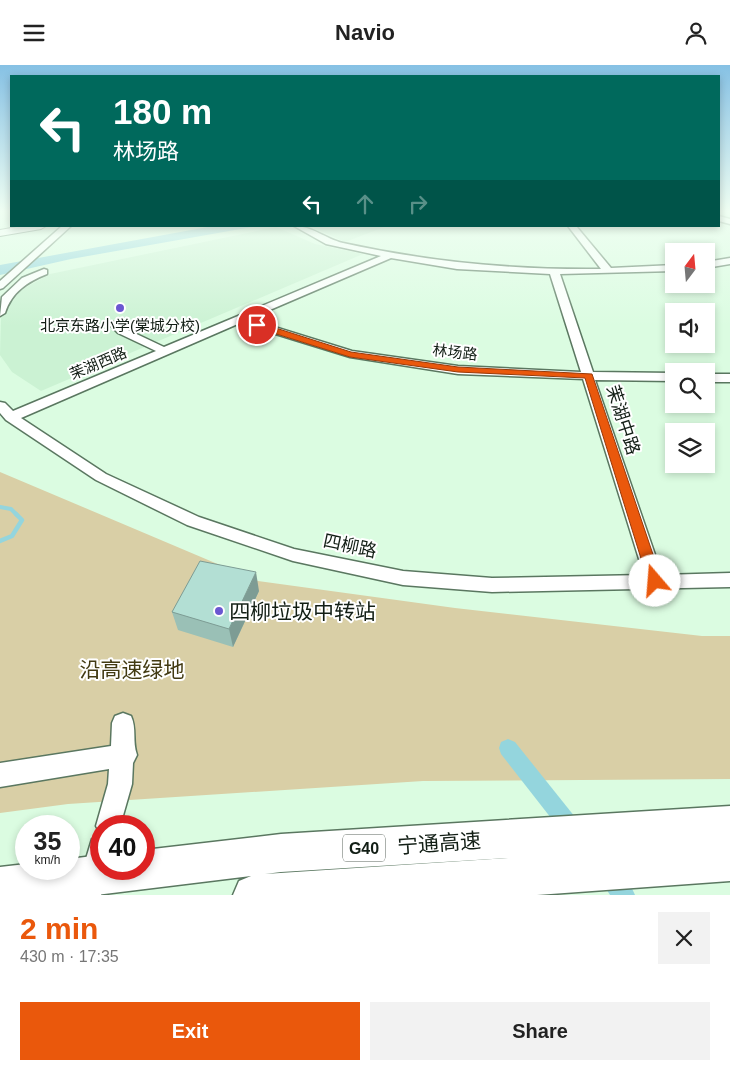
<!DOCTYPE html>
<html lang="en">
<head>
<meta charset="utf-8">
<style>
  :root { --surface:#fff; --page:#f2f2f2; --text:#222; --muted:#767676; --accent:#ea580c }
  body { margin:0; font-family:Helvetica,"Noto Sans SC",sans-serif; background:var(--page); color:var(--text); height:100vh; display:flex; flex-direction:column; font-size:19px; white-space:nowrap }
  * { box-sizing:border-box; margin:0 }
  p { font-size:16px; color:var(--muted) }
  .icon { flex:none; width:28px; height:28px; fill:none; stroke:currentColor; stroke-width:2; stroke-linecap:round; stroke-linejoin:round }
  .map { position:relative; height:830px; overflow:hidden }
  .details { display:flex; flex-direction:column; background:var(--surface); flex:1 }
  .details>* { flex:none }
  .top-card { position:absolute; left:10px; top:10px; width:710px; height:152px; border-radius:0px; box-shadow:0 2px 8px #0003; background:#00695c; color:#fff; overflow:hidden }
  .needle { width:32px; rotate:16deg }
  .fabs { position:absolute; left:665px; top:178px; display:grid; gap:10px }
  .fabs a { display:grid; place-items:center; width:50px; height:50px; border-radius:0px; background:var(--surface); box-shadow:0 2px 8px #0003; font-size:25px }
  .speed { position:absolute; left:15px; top:750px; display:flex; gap:10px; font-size:25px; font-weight:700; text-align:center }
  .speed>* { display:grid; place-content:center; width:65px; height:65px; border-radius:50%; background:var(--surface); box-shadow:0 2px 8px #0003; line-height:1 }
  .speed small { font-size:12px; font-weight:400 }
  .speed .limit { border:8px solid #d22; background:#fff; color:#111 }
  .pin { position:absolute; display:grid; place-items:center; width:42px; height:42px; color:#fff; margin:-21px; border:2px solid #fff; border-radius:50%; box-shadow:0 1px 5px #0007 }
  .me { position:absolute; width:55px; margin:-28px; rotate:342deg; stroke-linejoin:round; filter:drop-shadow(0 0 4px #0008) }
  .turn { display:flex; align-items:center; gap:18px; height:105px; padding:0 20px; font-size:22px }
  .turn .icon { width:65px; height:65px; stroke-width:2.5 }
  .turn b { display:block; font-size:35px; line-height:42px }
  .lanes { display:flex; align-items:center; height:48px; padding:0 20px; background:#0003; justify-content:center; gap:25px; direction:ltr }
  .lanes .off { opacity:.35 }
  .round { display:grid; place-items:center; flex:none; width:52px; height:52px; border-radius:0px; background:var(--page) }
  .overview { display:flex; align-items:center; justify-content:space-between; height:85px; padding:0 20px }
  h1 { font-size:30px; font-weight:700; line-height:38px; color:var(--accent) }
  .action { display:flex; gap:10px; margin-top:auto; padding:10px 20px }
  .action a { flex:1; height:58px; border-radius:0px; background:var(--accent); color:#fff; font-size:20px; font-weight:700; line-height:58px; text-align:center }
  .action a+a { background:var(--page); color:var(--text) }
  header { display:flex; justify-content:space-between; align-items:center; height:65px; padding:0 20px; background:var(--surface); font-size:22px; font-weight:700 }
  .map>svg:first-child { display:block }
  .built { fill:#cbf2d3 }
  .green { fill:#d9cfa6 }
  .water { fill:#94d5dd }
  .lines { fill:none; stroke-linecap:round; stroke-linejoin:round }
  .stream-far1 { stroke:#94d5dd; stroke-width:4 }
  .stream { stroke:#94d5dd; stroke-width:4.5 }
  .canal { fill:#94d5dd; fill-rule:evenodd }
  .minor-casing { stroke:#5a7760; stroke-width:3 }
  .major-casing { stroke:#5a7760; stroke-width:2 }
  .highway-casing { stroke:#5a7760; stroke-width:3 }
  .minor { fill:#fff; fill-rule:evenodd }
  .major { fill:#fff; fill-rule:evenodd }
  .highway { fill:#fff; fill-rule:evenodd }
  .wall { fill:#9ac0b6 }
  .shaded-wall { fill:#7d9c94 }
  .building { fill:#b3dfd4; stroke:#7d9c94 }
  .route { fill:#ea580c; stroke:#983908 }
  .poi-dot { fill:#6b57d1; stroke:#fff; stroke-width:2 }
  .labels { text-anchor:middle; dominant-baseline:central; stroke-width:4; stroke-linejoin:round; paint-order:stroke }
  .far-poi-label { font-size:15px; fill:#121e15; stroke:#fff }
  .far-street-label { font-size:15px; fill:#121e15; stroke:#fff }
  .shield { fill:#fff; stroke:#59625b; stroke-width:1 }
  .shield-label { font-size:16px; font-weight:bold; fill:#121e15 }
  .street-label { font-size:18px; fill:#121e15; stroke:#fff }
  .near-poi-label { font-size:21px; fill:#121e15; stroke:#fff; text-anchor:start }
  .near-park-label { font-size:21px; fill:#423a12; stroke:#fff }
  .near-street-label { font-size:21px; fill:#121e15; stroke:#fff }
</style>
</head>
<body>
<header><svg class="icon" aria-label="menu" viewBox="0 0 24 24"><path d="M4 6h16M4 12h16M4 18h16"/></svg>Navio<svg class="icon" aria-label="person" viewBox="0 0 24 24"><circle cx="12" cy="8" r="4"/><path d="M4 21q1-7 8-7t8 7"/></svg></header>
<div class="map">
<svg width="730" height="830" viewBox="0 0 730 830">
  <rect width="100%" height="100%" fill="#dbfce1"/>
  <g class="built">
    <path d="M310 161H387L345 177Z"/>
    <path d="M276 162 315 179 363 189 41 326 12 307 0 290 1 252 21 225 50 209Z"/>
  </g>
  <path class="green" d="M0 407 258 516 455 543 702 571H730V714L423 716 68 739 0 748Z"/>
  <path class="water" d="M213 161H257L71 194 0 210V200Z"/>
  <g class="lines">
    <path class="stream-far1" d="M0 442 11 444 17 450"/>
    <path class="stream" d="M0 476 12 471 22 455 16 449"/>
    <g class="canal">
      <path d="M508 674 515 677 579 757 582 764 579 771 572 774 565 771 501 689 499 683 501 677Z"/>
      <path d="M609 800C621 805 630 818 635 830H610L598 811 601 803Z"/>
    </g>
    <defs>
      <g id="minor">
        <path d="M719 151 730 154V159L719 156Z"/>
        <path d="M62 161H71L3 223 0 224V216Z"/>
        <path d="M294 161C312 161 326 174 343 178 429 197 514 205 601 204L568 161H576L611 203 674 200V206L560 209 593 307 674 308V316L595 315 662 510 730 508V522L492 527 403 520 293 496 187 460 96 415 6 355 0 348V337L5 338 13 346 156 286 118 268 109 259 110 257H118L126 264 164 282 381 191 326 179ZM391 193 457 204 550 209 581 307 458 301 352 286 249 254ZM240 258 350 292 458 309 583 314 644 510 492 513 403 506 294 484 199 452 106 409 21 353Z"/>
        <path d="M730 193V199L706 203V197Z"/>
        <path d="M44 204 47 205V209C27 217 12 227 5 248L0 251 2 232 22 213Z"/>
        <rect x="706" y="309" width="24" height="8"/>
        <path d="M123 648 131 651C137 664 132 676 137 690L133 698 132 719 120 761H101V804H108L101 830H75L92 774 101 770 96 761 108 719 109 704 0 722V698L111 681 112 658 115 651Z"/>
      </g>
      <path id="major" d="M22 161H46L41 164 0 171V165Z"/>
      <path id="highway" d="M730 741V816L537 830H233L239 816 251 811 96 830H0V802L26 799V804H69V794L101 790V804H144V785L281 769ZM508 793 265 809 281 807Z"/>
    </defs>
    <use href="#minor" class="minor-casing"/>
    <use href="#major" class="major-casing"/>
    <use href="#highway" class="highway-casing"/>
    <use href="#minor" class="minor"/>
    <use href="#major" class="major"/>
    <use href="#highway" class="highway"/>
  </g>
  <path class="wall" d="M259 526 233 582 178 565 172 547Z"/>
  <path class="shaded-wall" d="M256 507 259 526 233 582 229 564Z"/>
  <path class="building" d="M200 496 256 507 229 564 172 547Z"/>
  <linearGradient id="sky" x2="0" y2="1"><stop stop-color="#86c1e4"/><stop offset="0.56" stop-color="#effef2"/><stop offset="1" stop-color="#effef2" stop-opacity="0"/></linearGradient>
  <rect width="730" height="261" fill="url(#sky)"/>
  <path class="route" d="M254 258H260L351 287 458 302 592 309 662 516 660 520 655 521 650 520 648 516 585 313 458 307 350 292 254 262Z"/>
  <g class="poi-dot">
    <circle cx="120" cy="243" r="5"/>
    <circle cx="219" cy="546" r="5"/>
  </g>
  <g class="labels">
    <g class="far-poi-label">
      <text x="120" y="260">北京东路小学(棠城分校)</text>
    </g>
    <g class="far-street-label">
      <text transform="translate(455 287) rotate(6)">林场路</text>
      <text transform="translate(98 298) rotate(-23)">茉湖西路</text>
    </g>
    <rect class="shield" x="343" y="769.5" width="42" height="27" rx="4"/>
    <g class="shield-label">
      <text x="364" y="783">G40</text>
    </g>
    <g class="street-label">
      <text transform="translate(623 355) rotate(72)">茉湖中路</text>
      <text transform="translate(350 481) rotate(12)">四柳路</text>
    </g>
    <g class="near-poi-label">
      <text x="229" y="546">四柳垃圾中转站</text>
    </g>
    <g class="near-park-label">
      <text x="132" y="604">沿高速绿地</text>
    </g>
    <g class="near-street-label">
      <text transform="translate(439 778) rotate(-4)">宁通高速</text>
    </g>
  </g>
</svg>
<div class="fabs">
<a><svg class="needle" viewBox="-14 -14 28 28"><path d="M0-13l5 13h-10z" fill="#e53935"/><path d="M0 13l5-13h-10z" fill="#767676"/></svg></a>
<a><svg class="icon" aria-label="sound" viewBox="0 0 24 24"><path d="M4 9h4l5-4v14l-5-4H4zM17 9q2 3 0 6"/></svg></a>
<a><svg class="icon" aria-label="search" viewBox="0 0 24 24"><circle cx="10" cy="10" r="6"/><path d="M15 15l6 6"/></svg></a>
<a><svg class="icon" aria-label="layers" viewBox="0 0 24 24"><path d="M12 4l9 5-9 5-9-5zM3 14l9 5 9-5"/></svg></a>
</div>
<div class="speed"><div>35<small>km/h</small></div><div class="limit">40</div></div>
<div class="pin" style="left:257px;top:260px;background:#d93025"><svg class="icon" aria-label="arrive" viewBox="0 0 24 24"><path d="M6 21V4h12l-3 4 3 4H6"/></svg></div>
<svg class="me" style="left:655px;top:516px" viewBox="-20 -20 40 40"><circle r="19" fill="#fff"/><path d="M0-13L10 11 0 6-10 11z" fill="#ea580c"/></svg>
<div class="top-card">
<div class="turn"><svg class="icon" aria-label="left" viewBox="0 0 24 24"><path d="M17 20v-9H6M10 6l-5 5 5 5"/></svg><div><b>180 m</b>林场路</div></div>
<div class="lanes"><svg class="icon" aria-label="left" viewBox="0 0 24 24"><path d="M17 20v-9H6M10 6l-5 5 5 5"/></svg><svg class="icon off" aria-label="ahead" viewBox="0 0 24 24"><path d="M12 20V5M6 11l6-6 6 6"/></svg><svg class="icon off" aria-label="right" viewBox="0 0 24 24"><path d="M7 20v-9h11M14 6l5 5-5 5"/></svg></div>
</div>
</div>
<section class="details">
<div class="overview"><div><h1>2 min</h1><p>430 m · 17:35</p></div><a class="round"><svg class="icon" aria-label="close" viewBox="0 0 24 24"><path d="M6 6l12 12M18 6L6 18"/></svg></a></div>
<div class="action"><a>Exit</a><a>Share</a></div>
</section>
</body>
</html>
